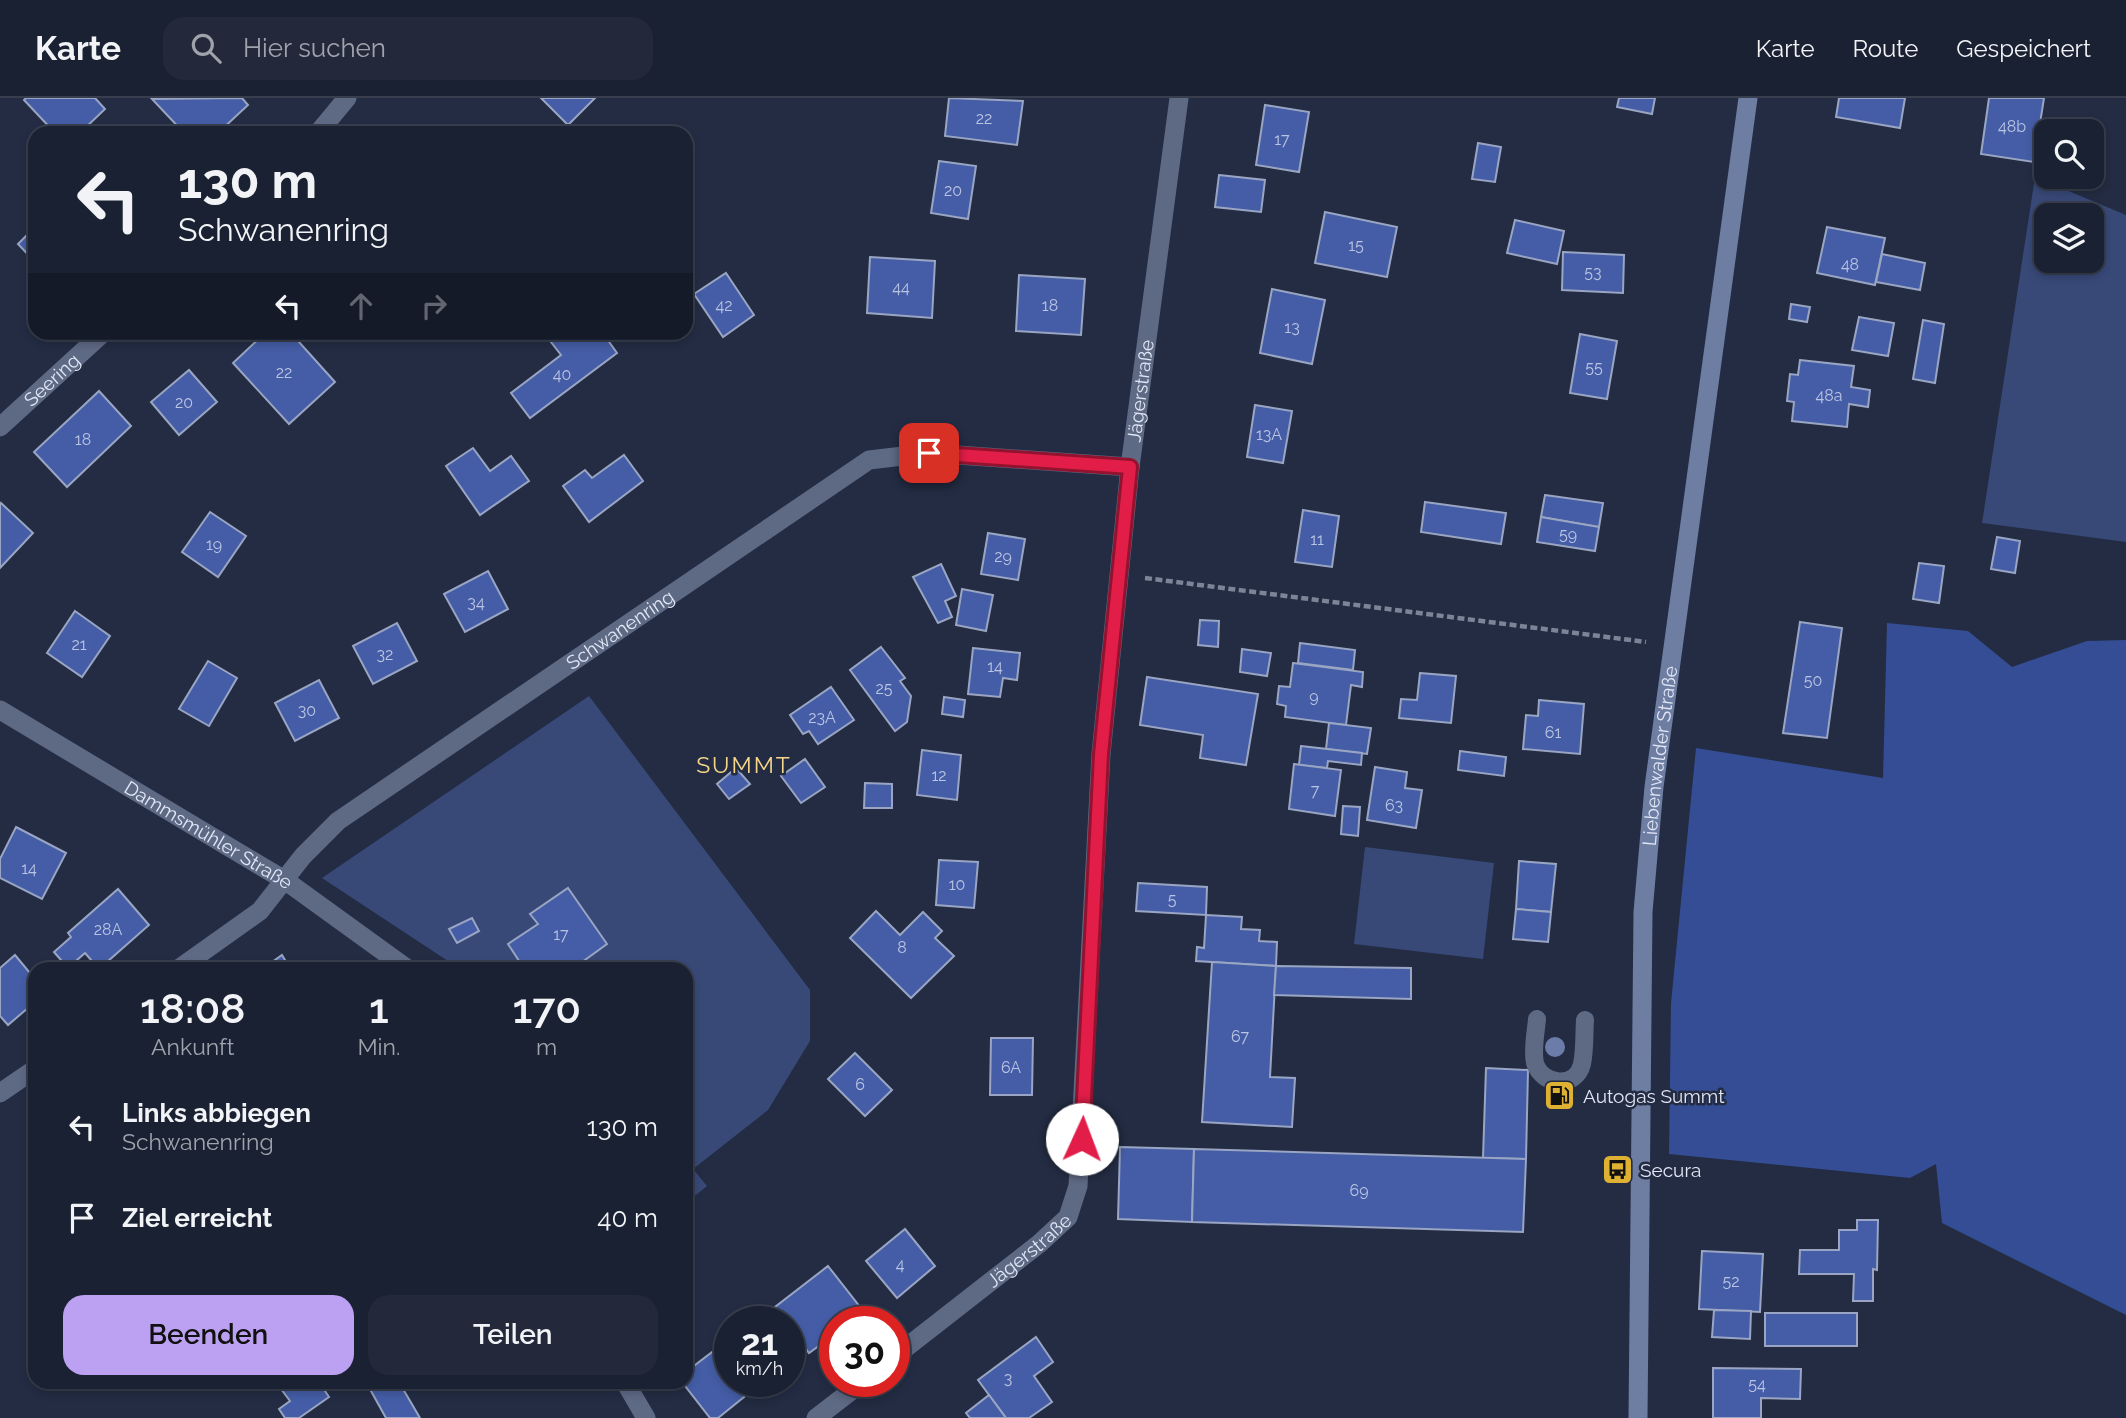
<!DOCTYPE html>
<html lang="de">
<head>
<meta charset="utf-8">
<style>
  :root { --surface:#1a2132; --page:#23293a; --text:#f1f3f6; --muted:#9fa3ac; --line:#383e4d; --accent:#bca0f2 }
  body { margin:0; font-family:Raleway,sans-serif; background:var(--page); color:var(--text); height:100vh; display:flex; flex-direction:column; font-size:26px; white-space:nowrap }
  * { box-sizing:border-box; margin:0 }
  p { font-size:23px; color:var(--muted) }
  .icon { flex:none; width:38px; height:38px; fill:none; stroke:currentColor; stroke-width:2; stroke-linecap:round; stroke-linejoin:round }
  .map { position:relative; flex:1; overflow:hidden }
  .details { position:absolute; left:28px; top:864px; width:665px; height:427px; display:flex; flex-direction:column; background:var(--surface); border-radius:21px; box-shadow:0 4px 10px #0003,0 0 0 2px var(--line) }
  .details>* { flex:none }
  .banner { position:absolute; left:28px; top:28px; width:665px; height:214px; border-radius:21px; box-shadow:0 4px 10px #0003,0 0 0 2px var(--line); background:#1a2132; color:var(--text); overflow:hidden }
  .fabs { position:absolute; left:2034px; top:21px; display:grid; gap:14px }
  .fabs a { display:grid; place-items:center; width:70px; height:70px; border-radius:14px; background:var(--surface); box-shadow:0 4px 10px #0003,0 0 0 2px var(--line); font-size:35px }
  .speed { position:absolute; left:714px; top:1208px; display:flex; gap:14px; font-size:35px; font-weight:700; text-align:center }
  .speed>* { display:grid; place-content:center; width:91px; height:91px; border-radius:50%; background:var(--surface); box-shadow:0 4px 10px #0003,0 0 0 2px var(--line); line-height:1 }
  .speed small { font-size:18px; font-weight:400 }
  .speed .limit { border:10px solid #d22; background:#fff; color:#111 }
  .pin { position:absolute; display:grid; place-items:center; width:60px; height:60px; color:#fff; margin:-30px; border-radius:14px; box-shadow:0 4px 10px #0006 }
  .me { position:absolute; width:77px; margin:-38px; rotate:2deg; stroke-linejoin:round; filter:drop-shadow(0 0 5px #0008) }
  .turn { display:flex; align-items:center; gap:24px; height:147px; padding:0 35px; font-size:32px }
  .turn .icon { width:91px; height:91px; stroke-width:2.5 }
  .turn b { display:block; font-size:49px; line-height:60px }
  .lanes { display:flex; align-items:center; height:66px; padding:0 35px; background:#0003; justify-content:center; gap:35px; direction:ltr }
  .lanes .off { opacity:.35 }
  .eta { display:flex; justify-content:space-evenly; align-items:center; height:119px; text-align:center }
  .eta b { font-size:42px; font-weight:600; line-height:49px }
  .button { display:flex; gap:14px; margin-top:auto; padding:14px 35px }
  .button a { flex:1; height:80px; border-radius:21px; background:var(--accent); color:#111; font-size:28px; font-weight:600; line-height:80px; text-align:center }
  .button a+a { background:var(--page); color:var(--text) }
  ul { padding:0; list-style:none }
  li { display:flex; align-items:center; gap:21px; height:91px; padding:0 35px }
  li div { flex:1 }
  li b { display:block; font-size:26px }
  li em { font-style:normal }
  header { display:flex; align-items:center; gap:42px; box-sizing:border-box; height:98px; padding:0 35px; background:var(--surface); border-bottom:2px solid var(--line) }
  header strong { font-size:33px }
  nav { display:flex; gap:38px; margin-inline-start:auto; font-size:24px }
  .search { width:490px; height:63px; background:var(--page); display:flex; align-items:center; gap:18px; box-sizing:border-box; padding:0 24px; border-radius:21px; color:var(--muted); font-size:26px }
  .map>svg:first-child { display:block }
  .green { fill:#384978; fill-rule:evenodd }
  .forest { fill:#354d94 }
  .building { fill:#445da6; stroke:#99a5c2; stroke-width:2 }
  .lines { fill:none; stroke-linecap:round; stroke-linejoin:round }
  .path { stroke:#7c8497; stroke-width:4.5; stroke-dasharray:7 3.5; stroke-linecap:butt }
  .service { stroke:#5e6984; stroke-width:18 }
  .minor { stroke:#5e6984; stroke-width:19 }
  .secondary { stroke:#6e7da2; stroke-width:19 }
  .tree { fill:#6a7ca7 }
  .route-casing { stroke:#92132f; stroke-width:18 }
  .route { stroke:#e11d48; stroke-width:12 }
  .labels { text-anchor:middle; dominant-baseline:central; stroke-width:5; stroke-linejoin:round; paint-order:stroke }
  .number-label { font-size:16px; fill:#bac4e3 }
  .street-label { font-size:19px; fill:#e1e7f7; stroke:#232c43 }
  .poi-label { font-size:19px; fill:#e1e7f7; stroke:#232c43; text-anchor:start }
  .quarter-label { font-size:23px; letter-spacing:2px; fill:#f4d58a; stroke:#232c43 }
</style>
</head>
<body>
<header>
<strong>Karte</strong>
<div class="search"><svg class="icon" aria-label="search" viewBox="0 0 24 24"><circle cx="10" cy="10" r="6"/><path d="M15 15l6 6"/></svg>Hier suchen</div>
<nav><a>Karte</a><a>Route</a><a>Gespeichert</a></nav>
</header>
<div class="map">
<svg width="2126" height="1320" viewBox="0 0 2126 1320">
  <rect width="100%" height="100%" fill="#232c43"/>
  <g class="green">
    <path d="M2035 79 2126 117V444L1982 425ZM2046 117H2091V163H2046Z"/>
    <path d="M589 598 810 892V943L768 1012 693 1071 707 1088 686 1105V872L455 871 451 865 322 780Z"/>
    <path d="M1365 749 1494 765 1483 861 1354 846Z"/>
  </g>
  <path class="forest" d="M1887 525 1968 533 2012 569 2087 543 2126 542V1217L1942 1125 1936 1066 1910 1080 1669 1056 1671 905 1696 650 1883 680Z"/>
  <g class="building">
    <path d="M26 0H95L105 11 80 35H55L24 2Z"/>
    <path d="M242 0 248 7 218 35H184L152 1Z"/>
    <path d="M541 0H595L568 27Z"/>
    <path d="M949 0 1023 3 1017 47 945 38Z"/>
    <path d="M1619 0H1655L1652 16 1617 9Z"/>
    <path d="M1839 0H1905L1900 30 1836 19Z"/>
    <path d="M1989 0H2044L2034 64 1981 56Z"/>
    <path d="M1265 7 1309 14 1299 74 1256 67Z"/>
    <path d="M1478 45 1501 49 1495 84 1472 81Z"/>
    <path d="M939 63 976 68 968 121 931 115Z"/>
    <path d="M1219 77 1265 82 1261 114 1215 109Z"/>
    <path d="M1325 114 1397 129 1387 179 1315 165Z"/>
    <path d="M1515 122 1564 133 1557 166 1507 155Z"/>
    <path d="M35 129V164L18 146Z"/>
    <path d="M1827 129 1885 140 1875 187 1817 175Z"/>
    <path d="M1563 154 1624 157 1623 195 1562 192Z"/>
    <path d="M1882 156 1925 165 1920 192 1876 184Z"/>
    <path d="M870 159 935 163 932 220 867 215Z"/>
    <path d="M726 175 754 217 723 239 694 196Z"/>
    <path d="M1019 177 1085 181 1081 237 1016 233Z"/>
    <path d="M1272 191 1325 202 1312 266 1260 255Z"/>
    <path d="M1791 206 1810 209 1807 224 1789 221Z"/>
    <path d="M1859 219 1894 225 1888 258 1852 252Z"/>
    <path d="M1923 222 1944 226 1935 285 1913 281Z"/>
    <path d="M266 234H290L335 284 289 326 233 265Z"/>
    <path d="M553 234H602L617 255 530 320 511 295 561 257 547 239Z"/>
    <path d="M1580 236 1617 243 1607 301 1570 295Z"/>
    <path d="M1800 262 1854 268 1851 289 1870 292 1868 309 1849 306 1847 329 1792 323 1794 304 1787 303 1790 276 1798 277Z"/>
    <path d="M189 272 217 304 179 337 151 304Z"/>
    <path d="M99 293 131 328 67 389 34 354Z"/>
    <path d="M1255 307 1292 313 1283 365 1247 359Z"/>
    <path d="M473 350 490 373 511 358 529 383 480 417 446 368Z"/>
    <path d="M624 357 643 383 589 424 563 388 585 372 592 380Z"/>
    <path d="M1545 397 1603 405 1599 429 1541 419Z"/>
    <path d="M1425 404 1506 415 1501 446 1421 434Z"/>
    <path d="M1 405 33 435 0 470V407Z"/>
    <path d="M1303 412 1339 418 1332 469 1295 464Z"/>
    <path d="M210 414 246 438 218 479 182 454Z"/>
    <path d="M1541 419 1599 429 1595 453 1537 444Z"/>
    <path d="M988 435 1025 441 1018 482 981 476Z"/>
    <path d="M1997 439 2020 443 2015 475 1991 471Z"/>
    <path d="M1919 465 1944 468 1939 505 1913 501Z"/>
    <path d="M941 466 956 498 945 503 952 519 938 525 913 479Z"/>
    <path d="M488 473 508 511 465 534 444 496Z"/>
    <path d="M962 491 993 497 986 533 956 527Z"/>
    <path d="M75 513 110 538 82 579 47 555Z"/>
    <path d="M1200 522 1219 523 1218 549 1198 547Z"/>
    <path d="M1800 524 1842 530 1827 640 1783 635Z"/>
    <path d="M397 525 417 563 373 586 353 548Z"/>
    <path d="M1300 545 1355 552 1353 572 1298 565Z"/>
    <path d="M881 549 905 580 900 583 911 598 907 624 895 633 850 572Z"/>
    <path d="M973 550 1020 555 1017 582 1003 580 1000 599 968 596Z"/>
    <path d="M1242 551 1271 555 1267 578 1240 574Z"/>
    <path d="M208 563 237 580 209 628 179 611Z"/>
    <path d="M1293 565 1363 574 1362 589 1351 587 1346 627 1285 619 1286 608 1277 606 1279 588 1290 589Z"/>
    <path d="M1420 575 1456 578 1451 625 1399 620 1401 601 1417 602Z"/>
    <path d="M1147 579 1258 596 1246 667 1200 660 1203 637 1140 627Z"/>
    <path d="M319 582 339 620 295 643 275 605Z"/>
    <path d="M831 589 854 622 818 646 809 633 803 636 790 617Z"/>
    <path d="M944 599 965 602 963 619 942 616Z"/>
    <path d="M1539 602 1584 606 1580 656 1523 651 1526 617 1538 618Z"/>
    <path d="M1329 625 1371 630 1367 656 1326 651Z"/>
    <path d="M1301 648 1362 655 1361 667 1328 663 1327 670 1299 667Z"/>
    <path d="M922 652 961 657 957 702 917 697Z"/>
    <path d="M1460 653 1506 659 1504 678 1458 672Z"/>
    <path d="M805 661 825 689 801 705 781 678Z"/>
    <path d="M1294 666 1341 672 1335 718 1289 711Z"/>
    <path d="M1375 669 1407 674 1405 690 1422 692 1416 730 1367 722Z"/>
    <path d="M736 670 750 686 729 701 717 686Z"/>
    <path d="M865 685 892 686V710H864Z"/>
    <path d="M1343 708 1360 709 1358 738 1341 736Z"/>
    <path d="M16 729 66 755 42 801 0 780V761Z"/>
    <path d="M939 762 978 764 974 810 936 807Z"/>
    <path d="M1519 763 1556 766 1551 814 1516 811Z"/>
    <path d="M1138 785 1207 789 1206 817 1136 813Z"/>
    <path d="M568 790 607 846 571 872H567L562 864 550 872H525L508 846 538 826 530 816Z"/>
    <path d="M118 791 149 827 99 871 85 855 68 870 54 854 71 839 68 835Z"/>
    <path d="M1516 811 1551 814 1548 844 1513 841Z"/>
    <path d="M876 813 900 837 923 814 942 833 935 840 954 858 911 900 850 840Z"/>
    <path d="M1206 817 1242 819 1241 831 1260 832 1259 843 1277 844 1276 868 1196 863 1197 849 1204 850Z"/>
    <path d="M472 820 479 833 457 845 449 831Z"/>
    <path d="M15 857 35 881V904L8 927 0 918V870Z"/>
    <path d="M282 857 291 872H261Z"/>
    <path d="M1212 864 1276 868 1270 979 1295 980 1292 1029 1202 1024Z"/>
    <path d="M1276 868 1411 870V901L1274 897Z"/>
    <path d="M991 940H1033L1032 997H990Z"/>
    <path d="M855 955 892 992 865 1018 828 981Z"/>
    <path d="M1486 970 1528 972 1526 1061 1483 1060Z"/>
    <path d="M1120 1049 1194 1051 1192 1124 1118 1121Z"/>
    <path d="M1194 1051 1526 1061 1523 1134 1192 1124Z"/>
    <path d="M1857 1122H1878L1877 1172 1873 1171V1203H1853L1854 1176H1799L1800 1152H1839V1132H1857Z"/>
    <path d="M905 1131 935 1168 897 1200 866 1163Z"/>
    <path d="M1702 1153 1763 1156 1760 1214 1699 1211Z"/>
    <path d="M828 1168 864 1214 851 1223H835V1236L809 1255 789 1228V1223H786L775 1209Z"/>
    <path d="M1714 1212 1751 1213 1750 1241 1712 1239Z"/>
    <rect x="1765" y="1215" width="92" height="33"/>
    <path d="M1036 1239 1053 1264 1034 1278 1052 1304 1029 1320H1006L978 1282Z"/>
    <path d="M720 1248 730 1260V1283H748L754 1291 718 1320H710L682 1284H686V1274Z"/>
    <path d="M1713 1270 1801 1271 1800 1301 1761 1300V1320H1713Z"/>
    <path d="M290 1284H319L329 1299 299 1320H285L279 1311 290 1303 281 1291Z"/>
    <path d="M366 1284H399L420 1320H386Z"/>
    <path d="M989 1297 1006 1320H970L966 1315Z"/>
  </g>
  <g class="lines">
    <path class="path" d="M1145 480 1646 544"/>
    <path class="service" d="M1537 921C1536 934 1532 952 1535 965 1542 988 1576 991 1582 966 1585 952 1584 936 1585 922"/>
    <g class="minor">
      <path d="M318 35 347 0"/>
      <path id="s1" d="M0 329 104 234"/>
      <path id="s2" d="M0 612 286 783 409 872"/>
      <path id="s3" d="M177 872 260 813 303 758 338 723 869 362 929 355 1130 369"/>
      <path d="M0 995 35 971"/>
      <path id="s4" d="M894 1259 1040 1145 1068 1119 1078 1088 1101 656 1130 369 1179 0"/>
      <path d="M625 1284 646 1320"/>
      <path d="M816 1320 864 1283"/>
    </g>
    <path class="secondary" id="s5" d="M1638 1320 1643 814 1654 689 1748 0"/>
  </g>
  <circle class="tree" cx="1555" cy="949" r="10"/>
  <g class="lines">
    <defs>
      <path id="route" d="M929 355 1130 369 1101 656 1082 1041"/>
    </defs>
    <use href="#route" class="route-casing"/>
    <use href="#route" class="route"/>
  </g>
  <defs>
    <symbol id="fuel-square" viewBox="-11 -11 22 22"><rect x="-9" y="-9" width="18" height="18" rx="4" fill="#dfb133" stroke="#232c43"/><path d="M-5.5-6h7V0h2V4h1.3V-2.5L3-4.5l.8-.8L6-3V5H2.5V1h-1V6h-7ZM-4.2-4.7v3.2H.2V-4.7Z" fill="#111"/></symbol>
    <symbol id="bus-square" viewBox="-11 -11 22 22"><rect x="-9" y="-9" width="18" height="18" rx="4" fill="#dfb133" stroke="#232c43"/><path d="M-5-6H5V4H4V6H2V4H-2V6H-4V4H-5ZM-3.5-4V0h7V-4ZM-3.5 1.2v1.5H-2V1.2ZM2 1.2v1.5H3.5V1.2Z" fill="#111"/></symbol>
  </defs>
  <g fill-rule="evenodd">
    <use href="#fuel-square" x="1542" y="980" width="35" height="35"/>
    <use href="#bus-square" x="1600" y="1054" width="35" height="35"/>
  </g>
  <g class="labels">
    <g class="number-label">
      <text x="984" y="20">22</text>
      <text x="2012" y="28">48b</text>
      <text x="1282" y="41">17</text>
      <text x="953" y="92">20</text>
      <text x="1356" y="147">15</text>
      <text x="1850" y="166">48</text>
      <text x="1593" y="174">53</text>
      <text x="901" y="189">44</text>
      <text x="724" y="207">42</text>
      <text x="1050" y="207">18</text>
      <text x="1292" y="229">13</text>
      <text x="1594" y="269">55</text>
      <text x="284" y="274">22</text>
      <text x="562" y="276">40</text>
      <text x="1829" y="297">48a</text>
      <text x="184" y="304">20</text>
      <text x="1269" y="336">13A</text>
      <text x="83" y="341">18</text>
      <text x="1568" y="436">59</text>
      <text x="1317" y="441">11</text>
      <text x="214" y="446">19</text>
      <text x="1003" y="458">29</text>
      <text x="476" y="504">34</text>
      <text x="79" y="546">21</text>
      <text x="385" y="556">32</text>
      <text x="995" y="568">14</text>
      <text x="1813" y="582">50</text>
      <text x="884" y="590">25</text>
      <text x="1314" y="598">9</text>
      <text x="307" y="612">30</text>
      <text x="822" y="619">23A</text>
      <text x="1553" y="634">61</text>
      <text x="939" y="677">12</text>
      <text x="1315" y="692">7</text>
      <text x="1394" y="707">63</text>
      <text x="29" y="770">14</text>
      <text x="957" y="786">10</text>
      <text x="1172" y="801">5</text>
      <text x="108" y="831">28A</text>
      <text x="561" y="836">17</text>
      <text x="902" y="849">8</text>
      <text x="1240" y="938">67</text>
      <text x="1011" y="969">6A</text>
      <text x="860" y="986">6</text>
      <text x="1359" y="1092">69</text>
      <text x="900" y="1166">4</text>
      <text x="1731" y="1183">52</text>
      <text x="1008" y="1280">3</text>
      <text x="1757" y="1286">54</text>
    </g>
    <g class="street-label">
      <text stroke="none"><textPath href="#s1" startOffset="70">Seering</textPath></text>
      <text stroke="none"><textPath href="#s4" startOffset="1054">Jägerstraße</textPath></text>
      <text stroke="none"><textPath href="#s3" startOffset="562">Schwanenring</textPath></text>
      <text stroke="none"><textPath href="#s5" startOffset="663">Liebenwalder Straße</textPath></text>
      <text stroke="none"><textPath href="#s2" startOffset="243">Dammsmühler Straße</textPath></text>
      <text stroke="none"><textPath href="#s4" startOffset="172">Jägerstraße</textPath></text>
    </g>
    <g class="poi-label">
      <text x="1583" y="998">Autogas Summt</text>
      <text x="1640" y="1072">Secura</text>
    </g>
    <g class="quarter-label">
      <text x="744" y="666">SUMMT</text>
    </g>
  </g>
</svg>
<div class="fabs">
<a><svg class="icon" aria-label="search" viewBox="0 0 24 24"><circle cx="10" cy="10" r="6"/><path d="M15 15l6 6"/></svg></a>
<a><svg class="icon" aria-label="layers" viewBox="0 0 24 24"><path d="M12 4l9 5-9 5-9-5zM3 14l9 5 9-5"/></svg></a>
</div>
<div class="speed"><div>21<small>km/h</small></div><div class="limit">30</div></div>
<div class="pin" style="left:929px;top:355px;background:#d93025"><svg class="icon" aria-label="arrive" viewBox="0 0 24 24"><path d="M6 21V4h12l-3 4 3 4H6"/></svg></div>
<svg class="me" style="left:1082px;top:1041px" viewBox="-20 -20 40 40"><circle r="19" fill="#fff"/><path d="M0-13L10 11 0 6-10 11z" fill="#e11d48"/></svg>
<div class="banner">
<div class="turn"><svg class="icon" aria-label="left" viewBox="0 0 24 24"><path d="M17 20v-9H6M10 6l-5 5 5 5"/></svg><div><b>130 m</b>Schwanenring</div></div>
<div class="lanes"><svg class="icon" aria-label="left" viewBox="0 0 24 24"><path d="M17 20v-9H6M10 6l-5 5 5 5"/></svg><svg class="icon off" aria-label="ahead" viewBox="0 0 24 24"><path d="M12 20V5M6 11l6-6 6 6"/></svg><svg class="icon off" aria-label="right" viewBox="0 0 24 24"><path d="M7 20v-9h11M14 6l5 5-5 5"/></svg></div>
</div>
<section class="details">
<div class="eta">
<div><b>18:08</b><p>Ankunft</p></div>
<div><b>1</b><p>Min.</p></div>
<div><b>170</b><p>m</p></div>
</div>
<ul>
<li><svg class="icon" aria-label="left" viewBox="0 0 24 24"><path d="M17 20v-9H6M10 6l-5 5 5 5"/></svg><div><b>Links abbiegen</b><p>Schwanenring</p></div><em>130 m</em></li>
<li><svg class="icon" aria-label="arrive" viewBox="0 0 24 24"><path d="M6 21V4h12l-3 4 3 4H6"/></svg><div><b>Ziel erreicht</b></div><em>40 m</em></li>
</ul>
<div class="button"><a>Beenden</a><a>Teilen</a></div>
</section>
</div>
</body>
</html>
